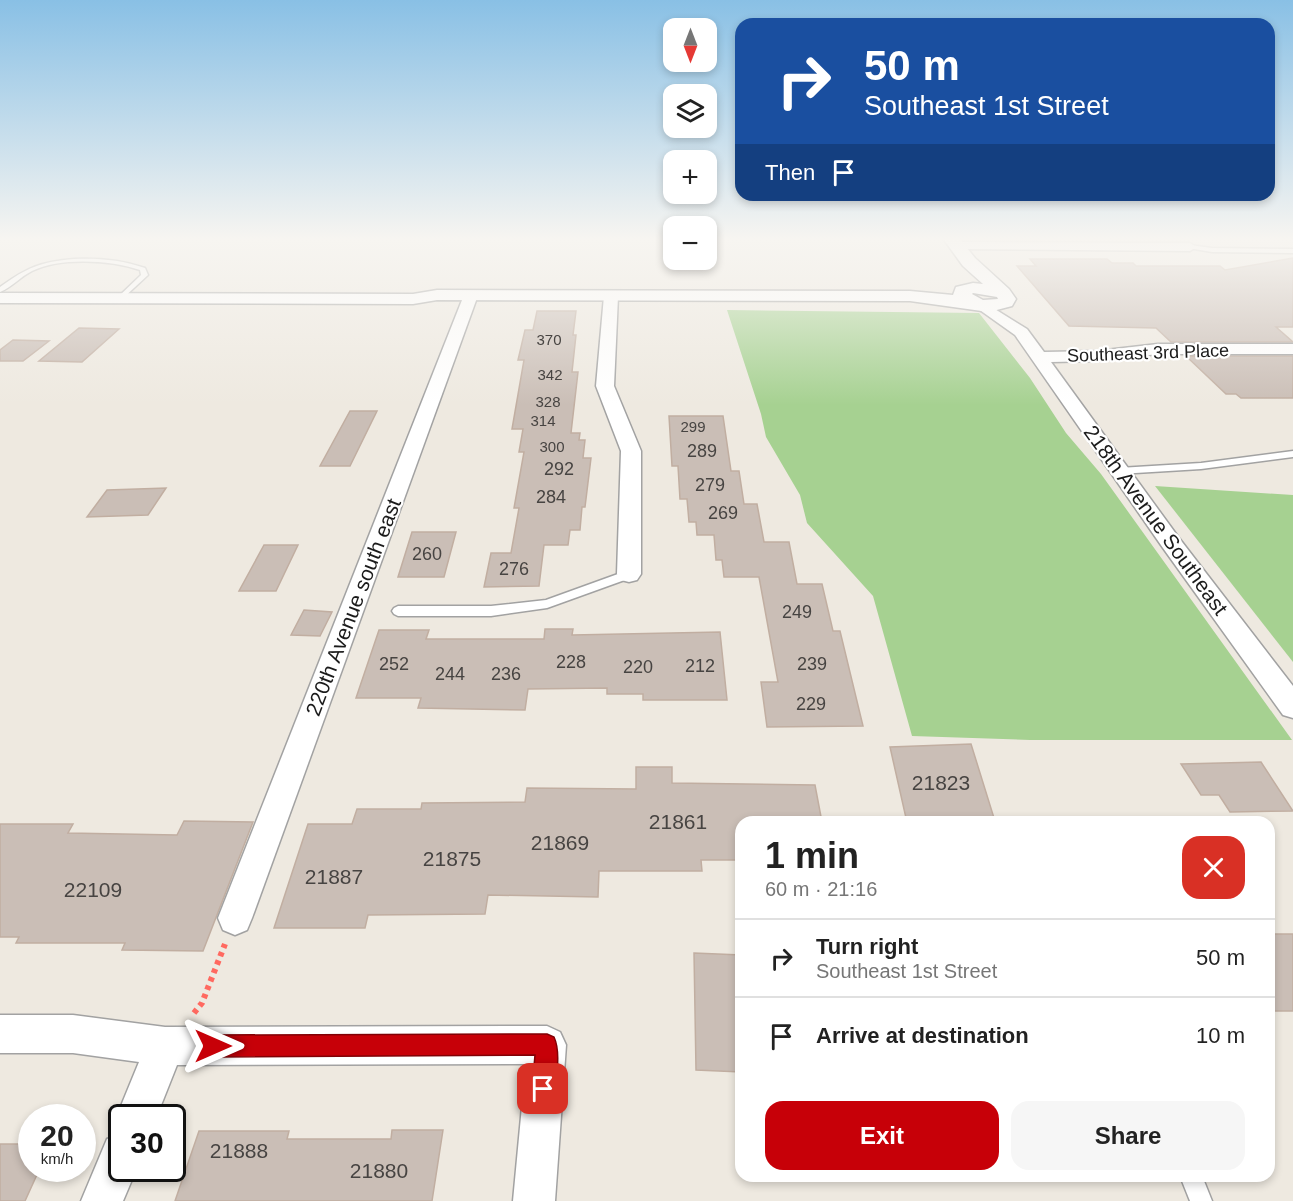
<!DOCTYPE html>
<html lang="en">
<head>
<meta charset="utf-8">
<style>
  :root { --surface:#fff; --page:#f6f6f6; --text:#222; --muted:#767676; --line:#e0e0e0; --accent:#c70008 }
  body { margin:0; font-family:Arial,sans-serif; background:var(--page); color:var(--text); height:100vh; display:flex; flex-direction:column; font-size:22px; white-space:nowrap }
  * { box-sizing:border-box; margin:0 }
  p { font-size:20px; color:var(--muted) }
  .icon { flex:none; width:33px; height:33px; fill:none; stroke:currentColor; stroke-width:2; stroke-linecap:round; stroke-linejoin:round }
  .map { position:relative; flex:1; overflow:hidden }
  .drawer { position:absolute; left:735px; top:816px; width:540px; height:366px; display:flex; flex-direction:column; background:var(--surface); border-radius:18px; box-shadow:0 3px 9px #0003 }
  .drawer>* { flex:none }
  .banner { position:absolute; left:735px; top:18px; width:540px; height:183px; border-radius:18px; box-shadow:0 3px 9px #0003; background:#1a4fa0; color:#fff; overflow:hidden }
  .needle { width:39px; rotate:180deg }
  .tools { position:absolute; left:663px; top:18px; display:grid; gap:12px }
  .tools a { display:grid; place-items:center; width:54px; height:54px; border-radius:12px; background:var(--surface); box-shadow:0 3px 9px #0003; font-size:30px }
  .speed { position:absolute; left:18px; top:1104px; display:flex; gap:12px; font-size:30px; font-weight:700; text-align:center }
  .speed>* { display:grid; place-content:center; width:78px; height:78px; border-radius:50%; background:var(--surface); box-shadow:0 3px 9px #0003; line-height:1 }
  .speed small { font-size:15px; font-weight:400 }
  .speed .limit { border:3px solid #111; border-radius:9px; background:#fff; color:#111 }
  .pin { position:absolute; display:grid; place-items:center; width:51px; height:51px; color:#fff; margin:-26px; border-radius:12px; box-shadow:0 3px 9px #0006 }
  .me { position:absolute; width:66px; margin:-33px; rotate:90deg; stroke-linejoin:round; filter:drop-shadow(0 0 4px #0008) }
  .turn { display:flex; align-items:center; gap:21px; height:126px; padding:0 30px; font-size:27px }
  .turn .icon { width:78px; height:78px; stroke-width:2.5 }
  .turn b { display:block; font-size:42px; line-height:51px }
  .then { display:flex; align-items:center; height:57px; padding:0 30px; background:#0003; gap:12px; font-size:22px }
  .round { display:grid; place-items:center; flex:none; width:63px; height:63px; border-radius:18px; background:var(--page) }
  .head { display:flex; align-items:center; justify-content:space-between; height:102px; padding:0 30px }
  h1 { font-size:36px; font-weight:800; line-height:45px }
  .cta { display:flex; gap:12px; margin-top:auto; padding:12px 30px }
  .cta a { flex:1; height:69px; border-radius:18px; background:var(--accent); color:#fff; font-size:24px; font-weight:800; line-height:69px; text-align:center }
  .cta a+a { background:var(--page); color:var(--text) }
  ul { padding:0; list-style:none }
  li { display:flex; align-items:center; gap:18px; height:78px; padding:0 30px; border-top:2px solid var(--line) }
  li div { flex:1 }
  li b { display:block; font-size:22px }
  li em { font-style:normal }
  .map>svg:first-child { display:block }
  .forest { fill:#a6d191 }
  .building { fill:#cabeb6; stroke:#c1aea1; stroke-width:1.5 }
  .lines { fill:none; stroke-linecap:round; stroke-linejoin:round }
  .service-casing { stroke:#a2a2a2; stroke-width:3 }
  .minor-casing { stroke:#a2a2a2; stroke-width:3 }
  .tertiary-casing { stroke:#a2a2a2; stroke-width:3 }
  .path { stroke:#ff6960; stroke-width:6; stroke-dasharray:4.5 4.5; stroke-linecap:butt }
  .service { fill:#fff; fill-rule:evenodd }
  .minor { fill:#fff; fill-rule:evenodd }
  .tertiary { fill:#fff; fill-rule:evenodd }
  .route { fill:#c70008; stroke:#810005; stroke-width:1.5 }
  .labels { text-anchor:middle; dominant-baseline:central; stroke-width:4.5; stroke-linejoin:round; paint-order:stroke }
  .far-number-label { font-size:15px; fill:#474442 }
  .far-street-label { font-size:18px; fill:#1b1b1b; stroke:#fff }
  .number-label { font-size:18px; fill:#474442 }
  .street-label { font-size:21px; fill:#1b1b1b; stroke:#fff }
  .near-number-label { font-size:21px; fill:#474442 }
</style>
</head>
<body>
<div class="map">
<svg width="1293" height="1201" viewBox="0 0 1293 1201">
  <rect width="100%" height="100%" fill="#eee9e0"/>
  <g class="forest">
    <path d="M727 310 979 313 1030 378 1066 433 1101 474 1292 740H1030L912 736 873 596 807 523 800 495 766 437 761 414Z"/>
    <path d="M1155 486 1293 495V662Z"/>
  </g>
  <g class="building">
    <path d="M1293 258V327H1276L1293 342H1171L1156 328 1069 326 1017 266H1036L1030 259H1107L1112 263H1133L1136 266H1220L1225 270Z"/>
    <path d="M537 311H576L573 335H576L572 372H578L571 433H580L579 440H585L583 458H591L585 507H582L580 530H570L568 545H544L539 586 484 587 491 553H511L519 508H514L524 452H519L523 429H512L524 360H518L525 330H533Z"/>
    <path d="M79 328 119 329 82 362 39 361Z"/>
    <path d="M13 340 49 341 23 361H0V350Z"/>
    <path d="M1186 356H1293V398H1241L1236 394H1226Z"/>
    <path d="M350 411H377L350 466H320Z"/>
    <path d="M669 416H723L731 471H739L744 504H757L764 542H789L797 584H822L833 631H840L863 726 767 727 761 682H778L759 577H724L722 560H716L714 535H697L696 522H689L687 499H680L678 466H672Z"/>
    <path d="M166 488 148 515 87 517 107 490Z"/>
    <path d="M412 532H456L444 577H398Z"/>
    <path d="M264 545H298L276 591H239Z"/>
    <path d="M304 610 332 612 320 636 291 635Z"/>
    <path d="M545 629H573L572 635 720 632 727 700H643V694H607V688L528 689 525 710 418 708 421 698H356L379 630H429L426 639H544Z"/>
    <path d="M971 744 994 818H906L890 747Z"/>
    <path d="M1261 762 1293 811 1230 812 1219 795H1201L1181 764Z"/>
    <path d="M636 767H672V783L815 785 822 822H741V860H701L702 871H599L598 897 488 895 485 914 368 915 365 928H274L308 824H352L357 809H421L422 803 525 802 527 788 636 789Z"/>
    <path d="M184 821 253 822 203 951 122 950 125 943H16L19 937H0V824H73L68 833 177 835Z"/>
    <rect x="1269" y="934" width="24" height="77"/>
    <path d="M694 953 741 955V1072L696 1070Z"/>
    <path d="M392 1130H443L432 1201H175L199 1131H289L287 1139H391Z"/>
    <path d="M0 1144H32V1168H40L25 1201H0Z"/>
  </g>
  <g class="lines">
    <defs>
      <g id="service">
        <path d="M1190 245 1212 248 1293 249V253L1212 252 1188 248 1187 247Z"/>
        <path d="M74 259C99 258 122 260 145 268L148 275 121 300 117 298 141 275 140 270C111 260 60 257 32 271 20 277 12 287 0 292V287C28 267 40 262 74 259Z"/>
        <path d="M1293 451V457L1201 469 1119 474 1114 471 1119 468 1201 463Z"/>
        <path d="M629 570 633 571 635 574 633 577 547 608 491 616H398L394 614 392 611 394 608 398 606H491L546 600Z"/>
        <path d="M1180 1176H1202L1212 1201H1190Z"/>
      </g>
      <g id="minor">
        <path d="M957 242 1190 243 1196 247 1190 251 952 249 951 246Z"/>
        <path d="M471 291 478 295 252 918 247 930 235 935 223 930 218 918 464 295Z"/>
        <path d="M611 292 618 296 614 386 641 451V574L637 580 629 582 621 580 617 574 621 451 596 386 604 296Z"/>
        <path d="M982 301 1027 329 1044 352 1097 351 1158 344H1293V354H1158L1097 361 1051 362 1179 538 1293 686V718L1283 715 1163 548 1015 335 977 308 975 305 977 302Z"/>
        <path d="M0 1015H73L165 1027 547 1026 560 1032 566 1045 555 1201H513L526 1064 177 1065 156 1118H122V1132L116 1118 139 1062 73 1053H0Z"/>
        <path d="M122 1134V1168H137L123 1201H81L107 1139Z"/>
      </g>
      <path id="tertiary" d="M942 237H958L975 258 1009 289 1016 299 1012 306 989 312 910 301 437 300 413 304 0 303V293L413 294 437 290 910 291 953 295 956 287 973 283 983 284 963 266ZM973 293 997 297 998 299 983 300 972 294Z"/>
    </defs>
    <use href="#service" class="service-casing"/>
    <use href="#minor" class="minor-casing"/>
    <use href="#tertiary" class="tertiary-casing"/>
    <path class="path" d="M194 1013 202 1003 225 944"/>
    <use href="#service" class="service"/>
    <use href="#minor" class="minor"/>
    <use href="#tertiary" class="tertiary"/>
  </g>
  <linearGradient id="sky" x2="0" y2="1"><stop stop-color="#89c0e5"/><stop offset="0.59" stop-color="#f7f5f1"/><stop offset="1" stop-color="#f7f5f1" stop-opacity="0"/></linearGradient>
  <rect width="1293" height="405" fill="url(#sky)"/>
  <path class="route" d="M547 1034 554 1037C561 1052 557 1082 551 1097L543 1100 535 1097 532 1089 535 1055 213 1057 206 1054 202 1046 206 1038 213 1035Z"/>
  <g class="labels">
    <g class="far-number-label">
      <text x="549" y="339">370</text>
      <text x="550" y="374">342</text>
      <text x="548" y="401">328</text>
      <text x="543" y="420">314</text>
      <text x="693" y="426">299</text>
      <text x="552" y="446">300</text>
    </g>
    <g class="far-street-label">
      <text transform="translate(1148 353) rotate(-2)">Southeast 3rd Place</text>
    </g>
    <g class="number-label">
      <text x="702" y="451">289</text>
      <text x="559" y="469">292</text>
      <text x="710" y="485">279</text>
      <text x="551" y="497">284</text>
      <text x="723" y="513">269</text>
      <text x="427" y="554">260</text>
      <text x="514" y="569">276</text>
      <text x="797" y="612">249</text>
      <text x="571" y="662">228</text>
      <text x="394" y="664">252</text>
      <text x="812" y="664">239</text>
      <text x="700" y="666">212</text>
      <text x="638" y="667">220</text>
      <text x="450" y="674">244</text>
      <text x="506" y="674">236</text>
      <text x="811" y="704">229</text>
    </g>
    <g class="street-label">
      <text transform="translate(1156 520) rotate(54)">218th Avenue Southeast</text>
      <text transform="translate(353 607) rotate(-69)">220th Avenue south east</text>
    </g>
    <g class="near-number-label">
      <text x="941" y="782">21823</text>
      <text x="678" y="821">21861</text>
      <text x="560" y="842">21869</text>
      <text x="452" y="858">21875</text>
      <text x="334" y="876">21887</text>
      <text x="93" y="889">22109</text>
      <text x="239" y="1150">21888</text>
      <text x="379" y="1170">21880</text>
    </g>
  </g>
</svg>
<div class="tools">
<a><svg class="needle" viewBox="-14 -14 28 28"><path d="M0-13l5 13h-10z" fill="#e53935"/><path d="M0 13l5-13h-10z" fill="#767676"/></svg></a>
<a><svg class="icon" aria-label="layers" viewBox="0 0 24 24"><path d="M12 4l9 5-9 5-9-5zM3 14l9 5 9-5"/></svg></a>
<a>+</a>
<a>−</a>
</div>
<div class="speed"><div>20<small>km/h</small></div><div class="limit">30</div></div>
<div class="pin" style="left:543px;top:1089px;background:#d93025"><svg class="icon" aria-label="arrive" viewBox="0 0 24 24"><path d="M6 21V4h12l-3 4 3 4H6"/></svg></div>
<svg class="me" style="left:213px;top:1046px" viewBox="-20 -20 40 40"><path d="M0-17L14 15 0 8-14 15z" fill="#c70008" stroke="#fff" stroke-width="4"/></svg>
<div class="banner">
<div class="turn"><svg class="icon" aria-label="right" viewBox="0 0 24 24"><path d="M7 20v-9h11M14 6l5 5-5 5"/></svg><div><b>50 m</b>Southeast 1st Street</div></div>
<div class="then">Then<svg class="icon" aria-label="arrive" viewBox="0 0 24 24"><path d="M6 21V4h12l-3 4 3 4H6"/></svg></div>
</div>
<section class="drawer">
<div class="head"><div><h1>1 min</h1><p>60 m · 21:16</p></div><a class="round" style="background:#d93025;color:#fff"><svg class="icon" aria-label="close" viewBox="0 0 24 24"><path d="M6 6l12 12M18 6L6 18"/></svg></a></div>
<ul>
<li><svg class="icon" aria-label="right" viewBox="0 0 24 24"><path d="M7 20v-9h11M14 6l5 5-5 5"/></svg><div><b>Turn right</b><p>Southeast 1st Street</p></div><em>50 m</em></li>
<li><svg class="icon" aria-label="arrive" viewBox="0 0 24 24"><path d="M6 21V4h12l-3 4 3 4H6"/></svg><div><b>Arrive at destination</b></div><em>10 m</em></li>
</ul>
<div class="cta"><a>Exit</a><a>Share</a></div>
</section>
</div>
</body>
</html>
